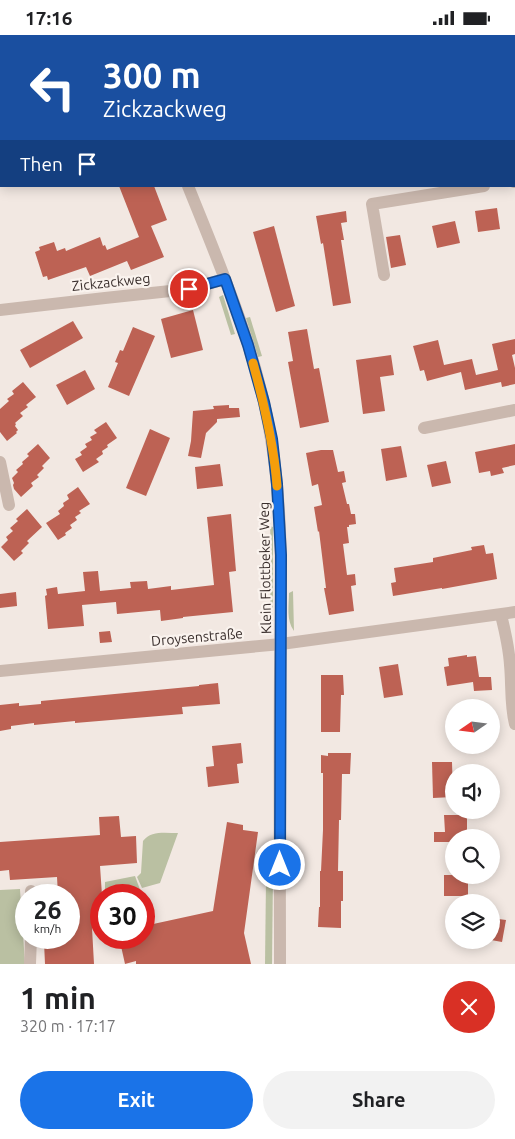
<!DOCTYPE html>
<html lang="en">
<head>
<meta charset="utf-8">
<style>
  :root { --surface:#fff; --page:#f2f2f2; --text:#202124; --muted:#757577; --accent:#1a73e8 }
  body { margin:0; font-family:Ubuntu,sans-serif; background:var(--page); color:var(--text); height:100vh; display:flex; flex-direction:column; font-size:19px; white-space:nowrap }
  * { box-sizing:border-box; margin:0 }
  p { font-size:16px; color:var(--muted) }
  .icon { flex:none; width:28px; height:28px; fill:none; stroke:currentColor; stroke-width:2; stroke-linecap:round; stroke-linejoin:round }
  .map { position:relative; height:929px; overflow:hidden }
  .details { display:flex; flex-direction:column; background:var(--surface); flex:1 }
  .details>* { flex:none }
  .guide { position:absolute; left:0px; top:0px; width:515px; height:152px; box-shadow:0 2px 12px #0003; background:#1a4fa0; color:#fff; overflow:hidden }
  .needle { width:32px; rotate:256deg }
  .controls { position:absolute; left:445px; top:664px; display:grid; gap:10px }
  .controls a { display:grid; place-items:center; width:55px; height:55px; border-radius:50%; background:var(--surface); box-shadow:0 2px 12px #0003; font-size:25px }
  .speed { position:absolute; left:15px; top:849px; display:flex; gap:10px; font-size:25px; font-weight:700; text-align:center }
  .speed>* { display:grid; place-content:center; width:65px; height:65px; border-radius:50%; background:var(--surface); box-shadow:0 2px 12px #0003; line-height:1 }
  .speed small { font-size:12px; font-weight:400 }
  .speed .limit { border:8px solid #d22; background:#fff; color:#111 }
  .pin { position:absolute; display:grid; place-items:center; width:42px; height:42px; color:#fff; margin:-21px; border:2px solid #fff; border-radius:50%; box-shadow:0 1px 5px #0007 }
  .me { position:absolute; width:55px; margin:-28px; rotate:0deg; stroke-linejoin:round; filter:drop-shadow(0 0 4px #0008) }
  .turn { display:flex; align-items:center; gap:18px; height:105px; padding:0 20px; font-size:22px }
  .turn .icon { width:65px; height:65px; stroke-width:2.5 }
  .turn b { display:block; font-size:35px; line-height:42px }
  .then { display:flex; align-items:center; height:48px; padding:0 20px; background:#0003; gap:10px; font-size:19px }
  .round { display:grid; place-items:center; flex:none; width:52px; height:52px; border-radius:26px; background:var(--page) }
  .summary { display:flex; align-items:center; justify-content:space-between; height:85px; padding:0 20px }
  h1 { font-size:30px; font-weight:600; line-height:38px }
  .primary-button { display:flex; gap:10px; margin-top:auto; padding:10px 20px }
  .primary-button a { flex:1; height:58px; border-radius:30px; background:var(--accent); color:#fff; font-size:20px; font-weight:600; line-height:58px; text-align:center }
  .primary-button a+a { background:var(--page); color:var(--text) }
  .status { display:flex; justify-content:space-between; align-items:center; height:35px; padding:0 25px; background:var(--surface); direction:ltr }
  .status svg { height:14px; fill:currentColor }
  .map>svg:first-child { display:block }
  .green { fill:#bac0a2 }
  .building { fill:#bd6254 }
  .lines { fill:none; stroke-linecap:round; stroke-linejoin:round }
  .minor { stroke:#cab8ae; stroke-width:12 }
  .route-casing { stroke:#114b97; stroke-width:12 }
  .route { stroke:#1a73e8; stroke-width:9 }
  .slow { stroke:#f59e0b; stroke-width:9 }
  .labels { text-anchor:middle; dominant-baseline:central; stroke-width:4.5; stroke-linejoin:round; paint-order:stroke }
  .street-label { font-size:14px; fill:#392e2c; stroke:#faf3ee }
</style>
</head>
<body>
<div class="status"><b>17:16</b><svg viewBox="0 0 49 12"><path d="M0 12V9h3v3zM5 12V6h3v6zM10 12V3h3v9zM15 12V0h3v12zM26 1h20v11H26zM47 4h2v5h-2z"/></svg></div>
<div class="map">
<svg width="515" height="929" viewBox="0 0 515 929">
  <rect width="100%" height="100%" fill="#f2e8e2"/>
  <g class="green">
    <path d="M223 260 235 299 231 300 219 262Z"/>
    <path d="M250 282 262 321 258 322 246 283Z"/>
    <path d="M270 491 273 492V589L268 599C271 563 272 527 270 491Z"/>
    <path d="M293 556 294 596C286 585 289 571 289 558Z"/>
    <path d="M178 798 160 848 142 853 137 842 141 838 143 806C151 795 166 798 178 798Z"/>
    <path d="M269 837 273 839 272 929H265L266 845Z"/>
    <path d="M135 841 142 860H105V847Z"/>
    <path d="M20 854 25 929H0V855Z"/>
  </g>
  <g class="building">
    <path d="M119 151H154L167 185 151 191 164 222 131 235 127 226 90 241 86 232 48 245 47 241 43 242 35 217 40 215 39 212 54 207 57 216 65 213 66 216 100 202 103 211 105 210 107 215 139 202Z"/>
    <path d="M497 173 500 194 478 197 475 176Z"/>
    <path d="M346 176 347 187 341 188 344 205H341L351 268 333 271 323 208 321 209 316 181Z"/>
    <path d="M455 186 460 208 437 213 432 191Z"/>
    <path d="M274 191 295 271 276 277 253 197Z"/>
    <path d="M400 200 406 230 391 233 386 202Z"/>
    <path d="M193 275 203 315 171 323 161 284Z"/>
    <path d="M73 286 83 303 30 333 20 315Z"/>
    <path d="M133 292 155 301 129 361 108 352 118 328 115 327 120 315 123 316Z"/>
    <path d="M307 294 314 334 319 333 329 387 300 393 288 327 293 326 288 297Z"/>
    <path d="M515 304V319L512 320 515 333V349L502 352 501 347 465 355 461 337 427 346 424 335 420 336 413 311 438 305 444 330 472 324 476 340 498 335 492 309Z"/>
    <path d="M391 320 394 340 380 342 385 376 363 379 356 325Z"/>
    <path d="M85 335 95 354 67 370 56 350Z"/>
    <path d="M23 347 36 362 26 370 28 372 20 378 23 381 15 388 16 389 15 391 18 395 16 397 17 398 7 406 0 397V374L9 366 7 364 14 359 12 356Z"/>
    <path d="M229 370V373H239L240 382 217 384V387L206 398 201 423 188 421 191 406 193 376 214 374 213 371Z"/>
    <path d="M106 387 117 403 107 410 108 412 102 416 103 419 96 424 99 427 83 437 75 424 82 420 80 417 87 412 85 409 92 405 90 402 97 398 94 395Z"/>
    <path d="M150 394 170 403 146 461 126 453Z"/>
    <path d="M38 409 50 423 42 431 44 433 37 440 39 442 31 448 33 451 21 462 14 454 13 450 14 448 12 443 18 437 16 435 23 429 22 427 29 421 27 419Z"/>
    <path d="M515 409V430L502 433 504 438 491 441 490 436 479 438 475 417Z"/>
    <path d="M401 411 407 442 386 446 381 414Z"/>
    <path d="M321 415H333L338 437 344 436 346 447 342 448 347 469H349L351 479H355L356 489 349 490V492H347L349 508 343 509 347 540 355 539 356 550 351 551 354 576 329 580 324 553H326L319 496 318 497 314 472 322 470 318 449 312 451 306 418Z"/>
    <path d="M446 426 451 448 432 452 427 430Z"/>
    <path d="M220 429 223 451 197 454 195 432Z"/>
    <path d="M78 452 90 469 79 476 81 478 75 482 77 485 70 490 72 493 65 498 66 500 58 505 46 488 60 479 58 476 64 471 63 468 69 464 67 460Z"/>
    <path d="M27 474 42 492 27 506 29 508 21 516 23 518 14 526 1 512 8 505 6 502 13 496 10 493 18 486 16 484Z"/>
    <path d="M231 479 236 536 229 537 233 577 183 582V583L161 586 160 575 117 579 116 567 82 570 84 591 48 594 45 561 47 560 46 554 57 552 58 559 85 556 83 537 98 536 100 556 131 553 130 547 147 546 148 554 171 551V555L214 550 207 482Z"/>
    <path d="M484 510 486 519 493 518 497 544 442 554V553L393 561 391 548 396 547 394 533 433 527V523L472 515 471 512Z"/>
    <path d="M16 557 17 571 0 573V559Z"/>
    <path d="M110 596 112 607 100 608 99 597Z"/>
    <path d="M467 620V622L476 621 479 642H491L492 655 474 656 473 647 447 651 444 632 449 631 448 623Z"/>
    <path d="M398 629 403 660 384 663 379 632Z"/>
    <path d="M321 640H343L344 660H341L340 697H321Z"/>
    <path d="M218 648 220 669 182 672 183 679 75 688V686L34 690V688L11 691V694L0 696V670L19 668V671L41 669V666L199 651V650Z"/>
    <path d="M241 708 243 728 237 729 239 748 208 752 206 732 214 731 212 711Z"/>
    <path d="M328 718H351L350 739H342L341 785H339L338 836H343V866H341V893L318 892 319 872H320V836H321L323 795V738H321V720L328 721Z"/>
    <path d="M432 727H452L453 762 433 763Z"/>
    <path d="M444 780H467V802H454V807H434V797H445Z"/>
    <path d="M119 781 121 802 136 801 137 828 100 831 102 860 101 893H92L94 929H45L44 907 69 905V860H58L57 842 10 845 9 835 0 836V807L100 800 99 782Z"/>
    <path d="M227 787 243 790V795L258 797 244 898 251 929H136V926L125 929 119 902H144V891L213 876Z"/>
    <rect x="444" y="840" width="24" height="21"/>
    <path d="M491 883 506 885 502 907 491 905Z"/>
  </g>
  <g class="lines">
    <g class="minor">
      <path d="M132 0V1"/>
      <path d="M514 147 515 146"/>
      <path d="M188 151C221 233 257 316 271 404 284 481 281 560 280 638 279 735 280 832 280 929"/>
      <path d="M384 240 372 169 484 151"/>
      <path d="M0 275 105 263 189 254 225 244"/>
      <path d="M424 393 515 375"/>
      <path d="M0 427 9 470"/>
      <path d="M501 580C505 596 509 613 510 630 512 650 510 669 515 689"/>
      <path d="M0 636 281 609 515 577"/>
      <path d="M31 860V856"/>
      <path d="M30 929 31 902"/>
    </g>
  </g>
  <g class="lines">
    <defs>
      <path id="route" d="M189 254 225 244 248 310 264 367 272 404 277 449 281 520 280 830"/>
    </defs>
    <use href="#route" class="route-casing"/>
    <use href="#route" class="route"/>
    <path class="slow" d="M253 328C264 368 274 409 277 451"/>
  </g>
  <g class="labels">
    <g class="street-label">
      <text transform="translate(111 247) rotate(-6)">Zickzackweg</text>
      <text transform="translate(265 533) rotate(-91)">Klein Flottbeker Weg</text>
      <text transform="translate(197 602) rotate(-5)">Droysenstraße</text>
    </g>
  </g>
</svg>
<div class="controls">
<a><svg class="needle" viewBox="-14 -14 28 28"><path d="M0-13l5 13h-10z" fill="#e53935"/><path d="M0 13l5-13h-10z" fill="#757577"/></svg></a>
<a><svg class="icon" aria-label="sound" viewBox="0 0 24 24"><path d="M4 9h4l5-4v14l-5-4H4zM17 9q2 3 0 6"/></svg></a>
<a><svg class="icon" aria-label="search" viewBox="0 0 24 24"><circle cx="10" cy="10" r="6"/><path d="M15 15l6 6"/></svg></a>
<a><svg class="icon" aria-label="layers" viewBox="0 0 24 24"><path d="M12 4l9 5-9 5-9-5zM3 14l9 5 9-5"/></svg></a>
</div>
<div class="speed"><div>26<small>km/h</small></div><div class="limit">30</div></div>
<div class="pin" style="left:189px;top:254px;background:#d93025"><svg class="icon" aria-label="arrive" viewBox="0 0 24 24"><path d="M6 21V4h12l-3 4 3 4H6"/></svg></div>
<svg class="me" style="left:280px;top:830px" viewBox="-20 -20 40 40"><circle r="17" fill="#1a73e8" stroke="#fff" stroke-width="3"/><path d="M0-11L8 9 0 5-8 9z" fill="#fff"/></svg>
<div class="guide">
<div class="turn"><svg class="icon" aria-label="left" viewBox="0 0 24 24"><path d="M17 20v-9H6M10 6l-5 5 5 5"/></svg><div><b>300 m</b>Zickzackweg</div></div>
<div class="then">Then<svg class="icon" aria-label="arrive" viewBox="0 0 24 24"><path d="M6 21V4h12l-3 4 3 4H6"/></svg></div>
</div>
</div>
<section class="details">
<div class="summary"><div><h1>1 min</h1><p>320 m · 17:17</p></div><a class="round" style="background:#d93025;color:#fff"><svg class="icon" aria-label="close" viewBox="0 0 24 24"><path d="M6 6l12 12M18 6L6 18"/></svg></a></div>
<div class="primary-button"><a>Exit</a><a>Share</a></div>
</section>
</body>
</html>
